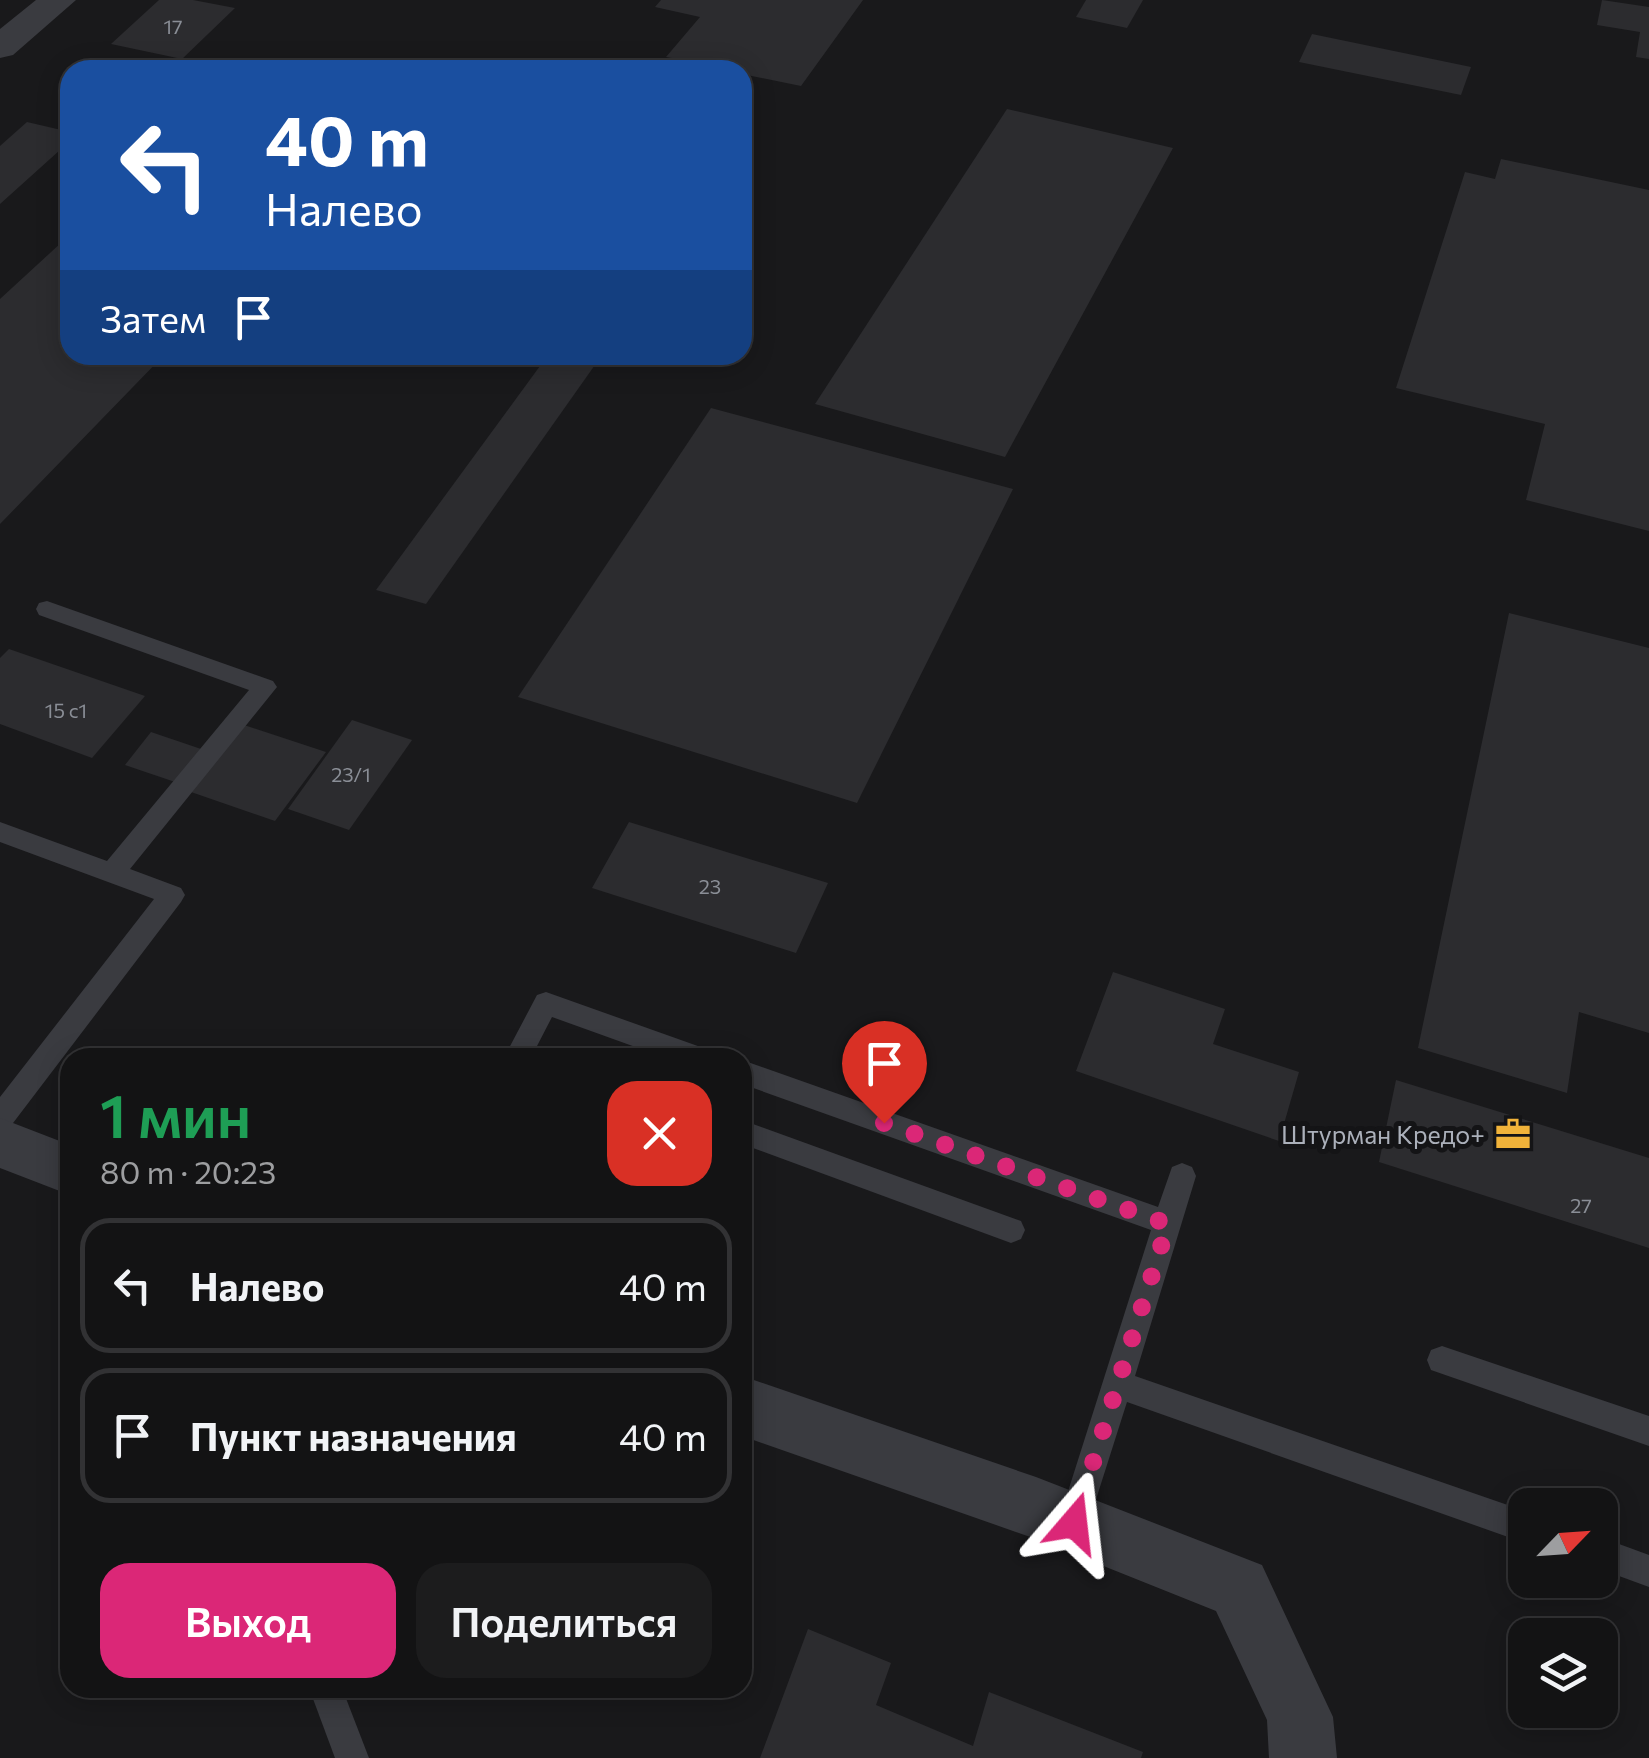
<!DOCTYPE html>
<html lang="ru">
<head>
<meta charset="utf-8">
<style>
  :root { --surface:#131314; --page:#1c1c1d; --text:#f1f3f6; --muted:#9d9ea0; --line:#323234; --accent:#db2777 }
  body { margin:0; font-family:Commissioner,sans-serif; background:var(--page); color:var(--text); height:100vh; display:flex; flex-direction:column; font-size:38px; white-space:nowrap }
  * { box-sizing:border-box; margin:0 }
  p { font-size:32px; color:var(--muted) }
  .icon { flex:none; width:55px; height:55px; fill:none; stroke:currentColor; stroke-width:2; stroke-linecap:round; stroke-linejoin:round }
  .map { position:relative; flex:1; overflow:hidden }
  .side { position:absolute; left:60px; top:1048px; width:692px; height:650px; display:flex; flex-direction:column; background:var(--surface); border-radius:30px; box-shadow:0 5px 25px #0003,0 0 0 2px var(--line) }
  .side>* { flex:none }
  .guide { position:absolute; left:60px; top:60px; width:692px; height:305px; border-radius:30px; box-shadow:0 5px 25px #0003,0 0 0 2px var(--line); background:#1a4fa0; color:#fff; overflow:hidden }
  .needle { width:65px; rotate:65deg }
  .tools { position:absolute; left:1508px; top:1488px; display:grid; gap:20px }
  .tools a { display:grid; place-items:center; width:110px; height:110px; border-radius:20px; background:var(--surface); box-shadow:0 5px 25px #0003,0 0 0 2px var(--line); font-size:50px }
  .pin { position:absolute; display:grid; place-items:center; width:85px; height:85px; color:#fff; margin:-102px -42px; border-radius:50% 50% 50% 0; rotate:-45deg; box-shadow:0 0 10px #0007 }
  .pin .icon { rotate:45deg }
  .me { position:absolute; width:110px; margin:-55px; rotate:17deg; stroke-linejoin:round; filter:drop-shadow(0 0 8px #0008) }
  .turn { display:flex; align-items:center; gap:35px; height:210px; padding:0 40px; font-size:45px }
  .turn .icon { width:130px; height:130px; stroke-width:2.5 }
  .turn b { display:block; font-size:70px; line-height:85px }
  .then { display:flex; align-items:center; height:95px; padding:0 40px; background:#0003; gap:20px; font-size:38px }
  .round { display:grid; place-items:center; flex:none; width:105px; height:105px; border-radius:30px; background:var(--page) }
  .head { display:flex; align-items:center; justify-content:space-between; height:170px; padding:0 40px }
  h1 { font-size:60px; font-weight:600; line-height:75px; color:#1e9e55 }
  .cta { display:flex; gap:20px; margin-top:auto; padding:20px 40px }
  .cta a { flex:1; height:115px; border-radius:30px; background:var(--accent); color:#fff; font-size:40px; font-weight:600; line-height:115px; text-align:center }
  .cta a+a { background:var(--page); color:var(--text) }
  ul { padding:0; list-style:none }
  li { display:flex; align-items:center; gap:30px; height:135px; margin:0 20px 15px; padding:0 20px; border:5px solid var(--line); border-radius:30px }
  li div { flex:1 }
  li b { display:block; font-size:38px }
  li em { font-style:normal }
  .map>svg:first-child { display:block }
  .building { fill:#2c2c2f }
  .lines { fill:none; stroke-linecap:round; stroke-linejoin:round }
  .service { fill:#3a3b40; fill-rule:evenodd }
  .minor { fill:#3a3b40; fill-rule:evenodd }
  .tertiary { fill:#3a3b40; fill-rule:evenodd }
  .route { stroke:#db2777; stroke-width:18; stroke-dasharray:0 32.4 }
  .labels { text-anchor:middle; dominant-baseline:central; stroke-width:10; stroke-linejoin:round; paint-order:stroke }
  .number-label { font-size:20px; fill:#8a8e96 }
  .poi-label { font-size:25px; fill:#abb0ba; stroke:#141416; text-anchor:end }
</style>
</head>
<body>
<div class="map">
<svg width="1649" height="1758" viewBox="0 0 1649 1758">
  <rect width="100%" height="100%" fill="#19191b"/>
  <g class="building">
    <path d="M159 0H193L235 8 182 59 111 44Z"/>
    <path d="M661 0H863L801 86 742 74V70L666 57 700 17 655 7Z"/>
    <path d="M1086 0H1143L1127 28 1076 17Z"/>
    <path d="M1602 0 1649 7V59L1636 57 1640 32 1597 25Z"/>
    <path d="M1312 34 1471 67 1461 95 1299 62Z"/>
    <path d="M1007 109 1173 148 1005 457 815 404Z"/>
    <path d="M27 122 70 132V141L0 204V146Z"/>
    <path d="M1501 159 1649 190V531L1526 500 1545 424 1396 388 1465 172 1495 179Z"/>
    <path d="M62 242 70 244V355H164L0 524V299Z"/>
    <path d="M548 355H602L426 604 376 590Z"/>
    <path d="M711 408 1013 489 857 803 518 697Z"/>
    <path d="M1509 613 1649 648V1033L1579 1012 1567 1093 1418 1048Z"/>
    <path d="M9 649 145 696 92 758 0 724V658Z"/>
    <path d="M352 720 412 740 349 830 288 809Z"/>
    <path d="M244 725 326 752 275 821 191 792Z"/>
    <path d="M151 732 201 749 175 782 125 765Z"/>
    <path d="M629 822 828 883 796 953 592 888Z"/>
    <path d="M1113 972 1225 1009 1213 1044 1299 1072 1279 1141 1076 1071Z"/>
    <path d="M1396 1080 1649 1158V1248L1379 1162Z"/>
    <path d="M808 1629 891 1663 876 1705 973 1746 989 1692 1143 1752 1141 1758H760Z"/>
  </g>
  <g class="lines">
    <g class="service">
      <path d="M47 601 273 681 277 687 130 869 181 888 185 895 181 902 10 1127 0 1130V1097L154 899 0 842V822L107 861 249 690 39 615 36 609 39 603Z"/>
      <path d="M546 992 709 1050 713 1058H666L552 1017 537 1046 545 1050 549 1058H509L507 1052 537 995Z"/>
      <path d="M742 1060 1158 1207 1172 1167 1182 1163 1192 1167 1196 1176 1135 1376 1525 1511V1543L1127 1402 1085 1534 1074 1539 1063 1534 1058 1523 1151 1230 742 1084Z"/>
      <path d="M742 1120 1021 1221 1025 1230 1021 1239 1011 1243 742 1144Z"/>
      <path d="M1442 1346 1649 1416V1446L1431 1370 1427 1360 1431 1350Z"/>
      <path d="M1600 1537 1649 1555V1587L1600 1569Z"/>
      <path d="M309 1688H342L369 1758H335Z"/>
    </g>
    <g class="minor">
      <path d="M0 1118 70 1145V1195L0 1168Z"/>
      <path d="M742 1376 1036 1477 1262 1565 1333 1717 1337 1758H1269L1267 1720 1216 1611 1036 1539 742 1436Z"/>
    </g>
    <path class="tertiary" d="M36 0H76L13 55 0 58V29Z"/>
  </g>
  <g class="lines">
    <path class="route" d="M884 1123 1168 1224 1074 1523"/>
  </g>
  <defs>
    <symbol id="office-bare" viewBox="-9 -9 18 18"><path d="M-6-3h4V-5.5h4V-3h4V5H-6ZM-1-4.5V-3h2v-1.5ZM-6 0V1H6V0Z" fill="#f1b33a" stroke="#141416" stroke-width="2.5" paint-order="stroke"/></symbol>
  </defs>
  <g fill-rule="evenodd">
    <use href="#office-bare" x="1488" y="1109" width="50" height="50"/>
  </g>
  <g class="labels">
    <g class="number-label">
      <text x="173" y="26">17</text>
      <text x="66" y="710">15 с1</text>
      <text x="351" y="774">23/1</text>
      <text x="710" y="886">23</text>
      <text x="1581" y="1205">27</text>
    </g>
    <g class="poi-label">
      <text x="1485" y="1134">Штурман Кредо+</text>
    </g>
  </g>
</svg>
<div class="tools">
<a><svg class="needle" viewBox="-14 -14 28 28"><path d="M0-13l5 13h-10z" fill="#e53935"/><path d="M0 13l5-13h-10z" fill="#9d9ea0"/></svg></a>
<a><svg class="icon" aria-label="layers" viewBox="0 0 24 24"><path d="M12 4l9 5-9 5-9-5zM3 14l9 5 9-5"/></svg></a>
</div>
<div class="pin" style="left:884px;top:1123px;background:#d93025"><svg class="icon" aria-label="arrive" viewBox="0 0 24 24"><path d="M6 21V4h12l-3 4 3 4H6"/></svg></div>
<svg class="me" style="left:1074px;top:1523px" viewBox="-20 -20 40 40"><path d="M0-17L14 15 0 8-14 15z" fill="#db2777" stroke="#fff" stroke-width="4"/></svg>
<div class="guide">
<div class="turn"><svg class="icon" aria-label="left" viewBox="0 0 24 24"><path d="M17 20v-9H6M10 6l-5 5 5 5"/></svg><div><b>40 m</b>Налево</div></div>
<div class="then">Затем<svg class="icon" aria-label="arrive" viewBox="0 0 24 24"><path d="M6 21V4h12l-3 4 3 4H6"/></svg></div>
</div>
<section class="side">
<div class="head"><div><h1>1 мин</h1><p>80 m · 20:23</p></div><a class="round" style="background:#d93025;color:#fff"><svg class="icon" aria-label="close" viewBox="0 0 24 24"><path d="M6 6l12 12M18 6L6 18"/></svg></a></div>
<ul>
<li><svg class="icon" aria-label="left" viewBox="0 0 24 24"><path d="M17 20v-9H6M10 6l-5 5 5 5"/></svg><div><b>Налево</b></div><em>40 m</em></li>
<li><svg class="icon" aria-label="arrive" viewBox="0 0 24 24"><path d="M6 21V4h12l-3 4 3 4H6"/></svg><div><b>Пункт назначения</b></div><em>40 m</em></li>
</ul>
<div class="cta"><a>Выход</a><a>Поделиться</a></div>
</section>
</div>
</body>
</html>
